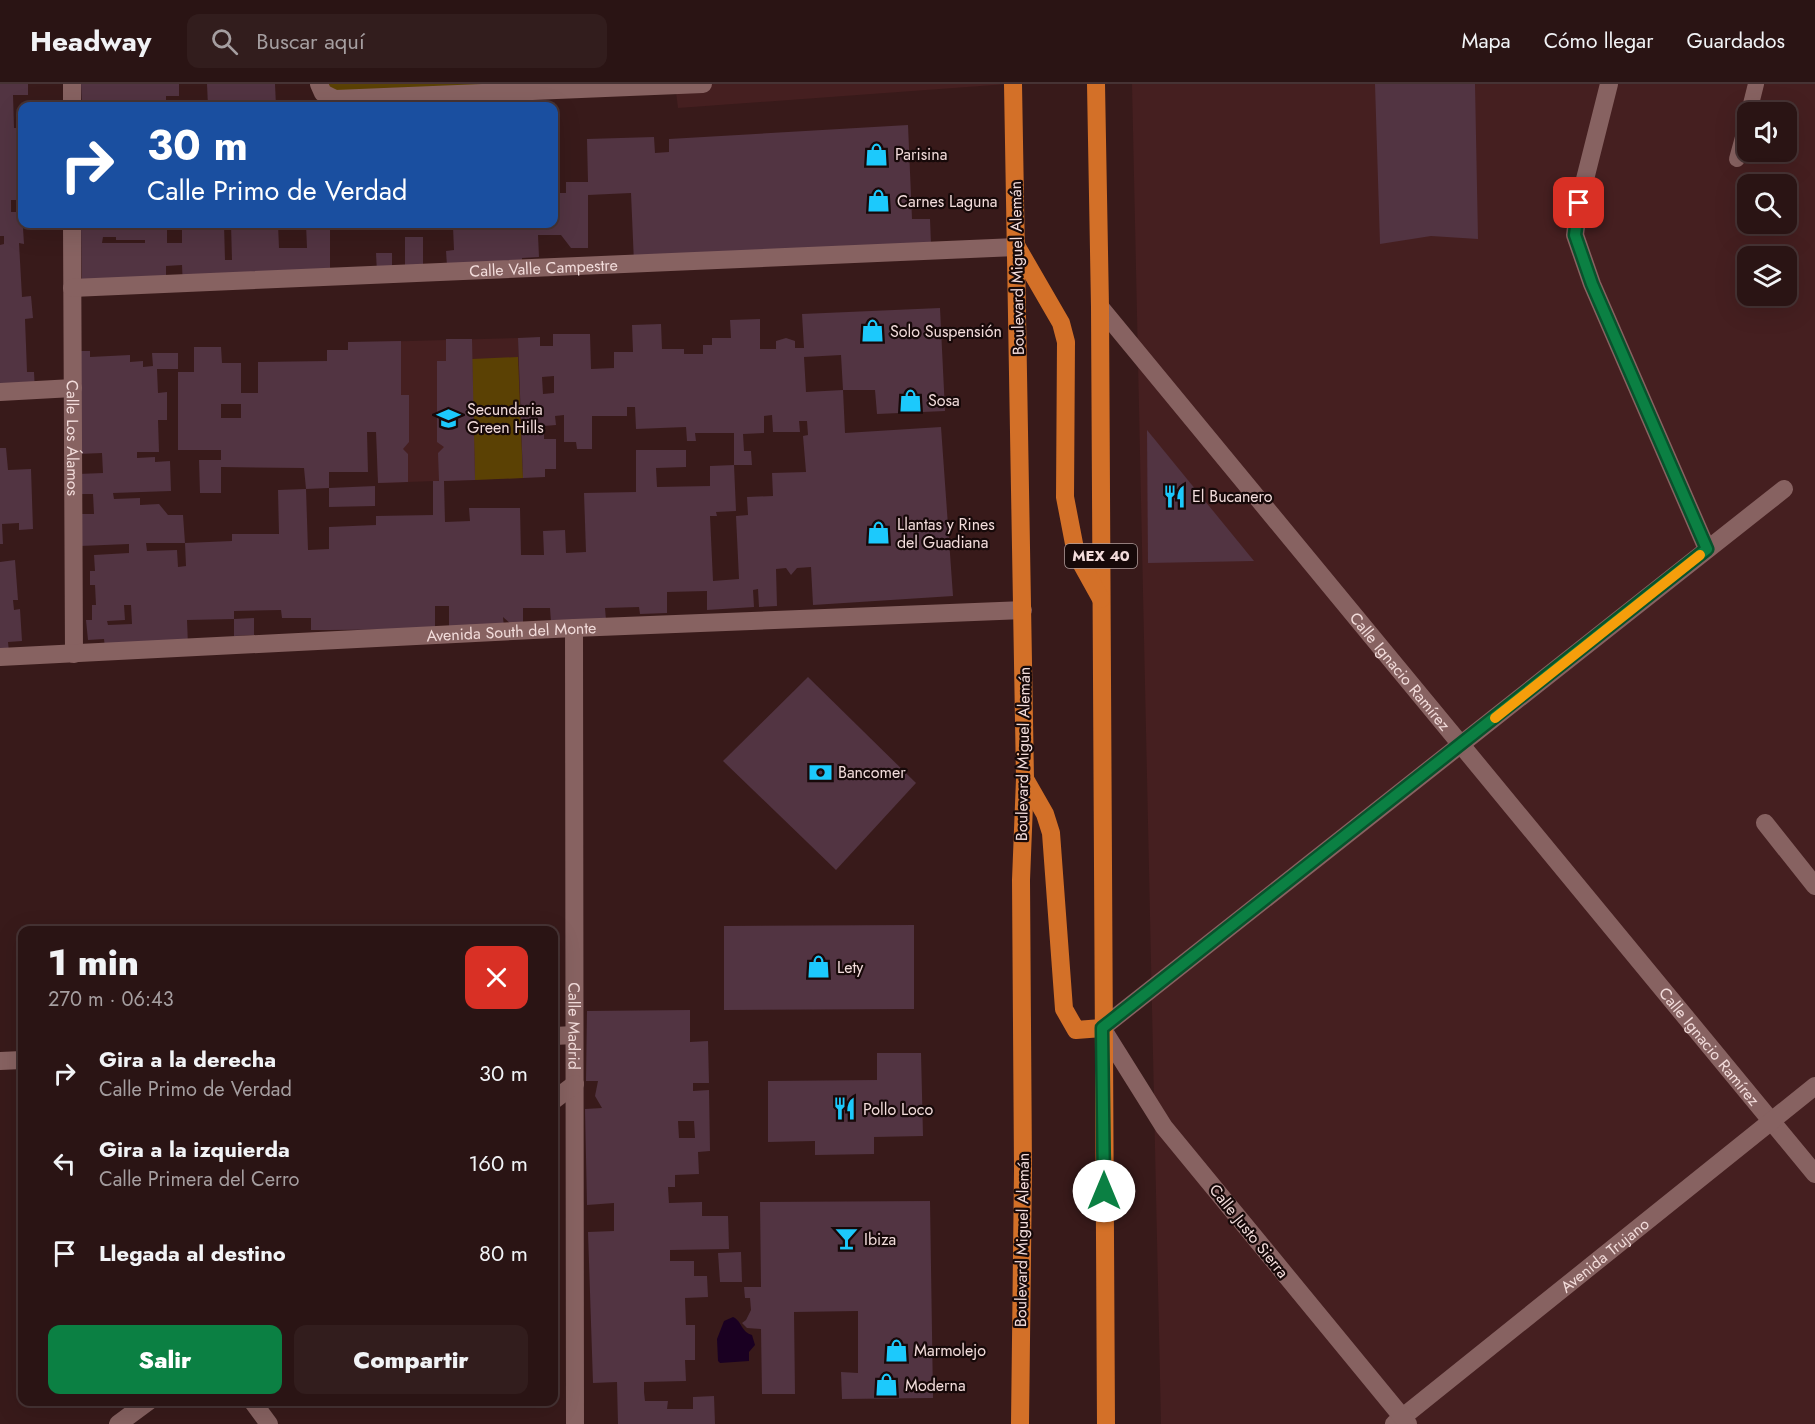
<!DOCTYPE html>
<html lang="es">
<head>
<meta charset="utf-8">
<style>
  :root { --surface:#2a1414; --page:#321d1d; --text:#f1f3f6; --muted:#a59ea0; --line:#463334; --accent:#0b8043 }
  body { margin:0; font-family:Jost,sans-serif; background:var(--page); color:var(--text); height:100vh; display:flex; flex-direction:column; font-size:22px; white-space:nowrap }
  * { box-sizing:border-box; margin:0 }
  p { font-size:20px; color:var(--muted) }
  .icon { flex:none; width:33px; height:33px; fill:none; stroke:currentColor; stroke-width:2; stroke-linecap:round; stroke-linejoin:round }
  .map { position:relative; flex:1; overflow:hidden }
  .sheet { position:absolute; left:18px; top:842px; width:540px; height:480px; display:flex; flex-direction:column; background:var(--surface); border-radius:12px; box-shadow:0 6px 24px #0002,0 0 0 2px var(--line) }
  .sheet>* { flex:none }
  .top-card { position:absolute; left:18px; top:18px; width:540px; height:126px; border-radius:12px; box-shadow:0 6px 24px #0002,0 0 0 2px var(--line); background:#1a4fa0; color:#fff; overflow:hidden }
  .fabs { position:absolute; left:1737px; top:18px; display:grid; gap:12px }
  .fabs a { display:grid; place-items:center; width:60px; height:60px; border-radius:12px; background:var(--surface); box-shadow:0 6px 24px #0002,0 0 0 2px var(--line); font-size:30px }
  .pin { position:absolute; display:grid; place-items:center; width:51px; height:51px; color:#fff; margin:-26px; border-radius:12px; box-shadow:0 3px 9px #0006 }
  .me { position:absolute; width:66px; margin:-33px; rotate:0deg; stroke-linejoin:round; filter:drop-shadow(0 0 4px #0008) }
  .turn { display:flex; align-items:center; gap:21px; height:126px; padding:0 30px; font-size:27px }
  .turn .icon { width:78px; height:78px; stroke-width:2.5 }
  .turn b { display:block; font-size:42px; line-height:51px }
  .round { display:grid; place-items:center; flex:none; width:63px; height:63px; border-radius:12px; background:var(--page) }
  .overview { display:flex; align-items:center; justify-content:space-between; height:102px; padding:0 30px }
  h1 { font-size:36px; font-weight:800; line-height:45px }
  .primary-button { display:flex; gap:12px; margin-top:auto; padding:12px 30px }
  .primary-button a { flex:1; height:69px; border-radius:12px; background:var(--accent); color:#fff; font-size:24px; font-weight:800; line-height:69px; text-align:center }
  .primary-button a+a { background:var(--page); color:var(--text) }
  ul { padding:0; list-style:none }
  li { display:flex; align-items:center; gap:18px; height:90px; padding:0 30px }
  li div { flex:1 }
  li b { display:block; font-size:22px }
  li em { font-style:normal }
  header { display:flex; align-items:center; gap:36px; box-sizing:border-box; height:84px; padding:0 30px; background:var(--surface); border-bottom:2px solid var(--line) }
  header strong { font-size:28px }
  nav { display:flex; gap:33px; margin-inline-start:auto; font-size:21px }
  .search { width:420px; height:54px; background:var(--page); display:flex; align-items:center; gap:15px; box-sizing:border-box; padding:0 21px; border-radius:12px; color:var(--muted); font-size:22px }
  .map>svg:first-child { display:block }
  .built { fill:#451f20; fill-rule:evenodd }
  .green { fill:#5b4104 }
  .water { fill:#1a0022 }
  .building { fill:#523442; fill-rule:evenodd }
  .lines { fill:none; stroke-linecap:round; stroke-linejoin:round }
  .service { stroke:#876261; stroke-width:16 }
  .pedestrian { stroke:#876261; stroke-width:18 }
  .minor { stroke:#876261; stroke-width:18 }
  .trunk { stroke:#d37028; stroke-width:18 }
  .route-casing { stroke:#07532c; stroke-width:15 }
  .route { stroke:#0b8043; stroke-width:10 }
  .slow { stroke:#f59e0b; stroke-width:10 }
  .labels { text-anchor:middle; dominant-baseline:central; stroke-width:4.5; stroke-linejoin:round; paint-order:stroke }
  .shield { fill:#170909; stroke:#b09d9c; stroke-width:1.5 }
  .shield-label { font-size:15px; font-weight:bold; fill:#f2dcdb }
  .poi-label { font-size:16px; fill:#f2dcdb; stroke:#170909; text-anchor:start }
  .street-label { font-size:16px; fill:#f2dcdb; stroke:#170909 }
</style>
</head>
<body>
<header>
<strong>Headway</strong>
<div class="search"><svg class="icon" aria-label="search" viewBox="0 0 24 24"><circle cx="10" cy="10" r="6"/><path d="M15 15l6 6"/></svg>Buscar aquí</div>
<nav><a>Mapa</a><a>Cómo llegar</a><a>Guardados</a></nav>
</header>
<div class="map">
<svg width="1815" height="1340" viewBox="0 0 1815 1340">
  <rect width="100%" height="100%" fill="#381a1a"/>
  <g class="built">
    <path d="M675 0H1008L678 24Z"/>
    <path d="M1132 0H1815V1340H1161ZM1748 28H1786V68H1748ZM1748 100H1786V140H1748ZM1748 172H1786V212H1748Z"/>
    <path d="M518 254 523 394 378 399 374 258Z"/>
  </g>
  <g class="green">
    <path d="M325 0H507L332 18Z"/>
    <path d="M518 273 523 394 475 396 472 275Z"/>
  </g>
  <path class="water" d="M733 1233C742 1237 741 1248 752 1251L755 1261 749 1268V1277L720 1279 718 1277 717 1255 724 1237Z"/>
  <g class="building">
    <path d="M0 0H28V11H13L14 44H22V77H19L20 116H11V128H22L24 160 19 159 22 213 31 212 33 234 25 235 27 288H34L35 307 0 308V161L4 160V152H0Z"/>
    <path d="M81 0H179V12H166V22H82Z"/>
    <path d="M207 0H275L276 22H208Z"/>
    <path d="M1375 0H1475L1478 155 1431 152 1380 160Z"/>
    <path d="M908 41 912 135H930L931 160 634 179 631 109 588 111V164H571L561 151H538L539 173 522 174V180L447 182 446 167 454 166 453 143H472V140H554V109H566V98H588L587 55 654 53 655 69 669 68V55Z"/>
    <path d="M81 140H224L225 176H232L231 140H278L279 164H307L306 140H330V195L183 205 182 181 166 182V205H82ZM167 145H182V159H167ZM103 153H116V156H145V159H102Z"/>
    <rect x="405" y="153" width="18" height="37"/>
    <path d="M376 169H392V189H377Z"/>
    <path d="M940 224 945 327 877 330 875 306H843L845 349 941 343 953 512 813 521 811 483 797 484 791 491 786 484 776 485 777 522 759 523 758 505 753 506 754 523 707 526V507L667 508V529L640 530 639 523 605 524 606 536 551 538 550 524H523V541H512L503 533 504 543H449V522H435V545L331 546H311V534H282L281 526 234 527V535L187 536 188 561 105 564 104 555 88 556 86 536H92V521H96L95 501H90V487H95L94 471 129 469V460L80 462 78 430H94L93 410H79L78 390 103 389 102 369 78 370 80 267H90V273L130 271V278L143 277V283L153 282 152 269H178V285H157L158 309 167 308V336H158L159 368H137V374L155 373V378L170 377 171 407 113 409 114 415 140 414V421L159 420 168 431H183L185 459 232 457V450H279L278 406 306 405 304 384 221 383V409H200L199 376H221V366H178V288H194V263H221L222 279H241V309H258V278L327 277V266H348V258L401 257V311H409V358L403 365 408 370V398L378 399 376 348H367L368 388H329V404L306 405 308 466 329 465V443L376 441V432L433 431V397H439L438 369 444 363 437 358V277H446V255H472L475 396 444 397 445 438 470 437 469 424H520L521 471H544L543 447 565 446 566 469 586 468 584 409 636 408V366H686V383L656 384 657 403 710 402V382L734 381 736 427 716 428 717 432H710L713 497 739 495 736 432 748 431 747 413 773 412 772 389 806 388 803 352 808 351 807 337H799L800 348H773L772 331 764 332V349L743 350 744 367H751L752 381H734V349H695L696 357H687L686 343 636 345 635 323H627V332H592V365H577L576 358H564V331L555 332 556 341 544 342V355H556V385H545V393L523 394 518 254 540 253V262H553V250H590L591 285 614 284V268H633L632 241 661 240 662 265H684V270H703V261H712V254H731L730 236 760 235V265H776V257L786 254 795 257V264H804L802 230ZM841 271 843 306 806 308 804 273ZM554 292V309L543 310 542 293ZM221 320H241V334H221ZM146 459H185L186 482 178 483 177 466 147 467ZM124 521H131L132 540 108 541 107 537 125 536Z"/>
    <path d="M1147 346 1254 477 1148 479Z"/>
    <path d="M0 364H6L8 386 31 385 33 445 19 446V439L2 440 3 460H0Z"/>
    <path d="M375 402V422L329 423V404Z"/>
    <path d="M15 476 18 516H13L14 526 20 525 22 557 8 558 9 568H0V478Z"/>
    <path d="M254 534V551L234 552V535Z"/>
    <path d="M808 593 916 699 836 786 723 677Z"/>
    <path d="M914 841V925L724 926V842Z"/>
    <path d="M690 926V958L708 957 709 999H693V1007L709 1006 710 1067 698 1068 699 1090 675 1091V1103H668L669 1119 702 1118V1132H728L729 1165 670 1166V1177H694V1192H707L708 1213 685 1214 686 1241H695V1276H685L686 1297 644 1298V1308L645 1317H668L667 1325H693V1313L714 1312 715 1340H618L617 1298 593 1299 588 1148 614 1147V1119L587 1121 585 1025 602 1024 595 1012 598 997H586L587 927ZM678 1037H694L695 1054H679Z"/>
    <path d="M877 969H921L923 1052 874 1053V1070L815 1071V1057L768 1058V997L877 996Z"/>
    <path d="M930 1117 933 1314 842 1315 841 1288 858 1289V1227L794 1228 795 1310H762L761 1245 747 1244 742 1239 746 1236 751 1226 750 1214H745L744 1203H761L760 1118Z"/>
    <path d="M741 1168 742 1198H720L718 1169Z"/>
  </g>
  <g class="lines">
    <g class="service">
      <path d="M1749 28 1756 0"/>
      <path d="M1737 75 1748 35"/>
    </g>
    <path class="pedestrian" d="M1765 739 1815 802"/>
    <g class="minor">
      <path d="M72 0V22"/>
      <path d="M319 0 323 9 335 15 703 0"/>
      <path d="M1609 0 1579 119 1575 151 1592 200 1707 465"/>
      <path id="s1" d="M72 140 74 570"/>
      <path id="s2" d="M72 204 1016 163"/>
      <path id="s3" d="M1100 223 1815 1090"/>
      <path d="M0 308 73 304"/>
      <path id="s4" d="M574 544 575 1340"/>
      <path id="s5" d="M0 573 574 544 1023 526"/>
      <path d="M554 952 574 951"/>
      <path d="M0 977 22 976"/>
      <path d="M554 1016 575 1000"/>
      <path d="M252 1317 269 1340"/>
      <path d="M118 1340 149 1317"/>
      <path id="s6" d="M1394 1340 1815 1002"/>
      <path d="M1408 1340 1164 1043 1102 944 1784 405"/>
    </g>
    <g class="trunk">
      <path d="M1013 0 1025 695 1021 796 1023 1087 1020 1340"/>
      <path d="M1096 0 1100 223 1106 1340"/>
      <path d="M1017 163 1061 239 1066 258 1065 413 1076 470 1101 515"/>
      <path d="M1025 695 1045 730 1051 749 1064 925 1076 946 1102 944"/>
    </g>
  </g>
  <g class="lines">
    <defs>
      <path id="route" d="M1104 1107 1102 944 1707 465 1592 200 1575 151 1579 119"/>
    </defs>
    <use href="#route" class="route-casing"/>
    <use href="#route" class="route"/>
    <path class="slow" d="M1495 634 1700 471"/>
  </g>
  <defs>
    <symbol id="shop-bare" viewBox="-9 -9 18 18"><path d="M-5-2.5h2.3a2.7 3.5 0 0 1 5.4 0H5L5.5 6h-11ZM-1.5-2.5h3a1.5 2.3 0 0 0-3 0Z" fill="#1cc9fc" stroke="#170909" stroke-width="2.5" paint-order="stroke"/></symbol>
    <symbol id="school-bare" viewBox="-9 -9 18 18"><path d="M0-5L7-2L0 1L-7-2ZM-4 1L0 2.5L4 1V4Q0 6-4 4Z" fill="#1cc9fc" stroke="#170909" stroke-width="2.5" paint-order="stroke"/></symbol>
    <symbol id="restaurant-bare" viewBox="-9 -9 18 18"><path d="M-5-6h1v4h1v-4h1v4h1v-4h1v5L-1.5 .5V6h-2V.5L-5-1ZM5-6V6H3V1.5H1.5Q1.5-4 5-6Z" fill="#1cc9fc" stroke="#170909" stroke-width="2.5" paint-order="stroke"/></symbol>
    <symbol id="bank-bare" viewBox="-9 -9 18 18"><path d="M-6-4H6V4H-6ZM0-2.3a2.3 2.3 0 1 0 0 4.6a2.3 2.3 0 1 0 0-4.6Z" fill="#1cc9fc" stroke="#170909" stroke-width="2.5" paint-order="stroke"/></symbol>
    <symbol id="bar-bare" viewBox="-9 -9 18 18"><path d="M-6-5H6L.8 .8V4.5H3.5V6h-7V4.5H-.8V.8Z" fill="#1cc9fc" stroke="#170909" stroke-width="2.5" paint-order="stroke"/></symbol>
  </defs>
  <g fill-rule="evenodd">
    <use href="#shop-bare" x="860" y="54" width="33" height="33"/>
    <use href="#shop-bare" x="862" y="100" width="33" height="33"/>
    <use href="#shop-bare" x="856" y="230" width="33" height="33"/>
    <use href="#shop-bare" x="894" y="300" width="33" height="33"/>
    <use href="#school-bare" x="432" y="318" width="33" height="33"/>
    <use href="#restaurant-bare" x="1158" y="396" width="33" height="33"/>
    <use href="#shop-bare" x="862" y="432" width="33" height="33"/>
    <use href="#bank-bare" x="804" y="672" width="33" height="33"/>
    <use href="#shop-bare" x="802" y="866" width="33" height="33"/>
    <use href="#restaurant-bare" x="828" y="1008" width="33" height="33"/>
    <use href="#bar-bare" x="830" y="1138" width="33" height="33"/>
    <use href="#shop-bare" x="880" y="1250" width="33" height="33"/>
    <use href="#shop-bare" x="870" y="1284" width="33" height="33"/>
  </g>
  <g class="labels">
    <rect class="shield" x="1065" y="460" width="72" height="24" rx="4.5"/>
    <g class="shield-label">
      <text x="1101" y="472">MEX 40</text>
    </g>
    <g class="poi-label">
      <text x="895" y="70">Parisina</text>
      <text x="897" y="117">Carnes Laguna</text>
      <text x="890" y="247">Solo Suspensión</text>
      <text x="928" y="316">Sosa</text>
      <text x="467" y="325">Secundaria<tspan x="467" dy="18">Green Hills</tspan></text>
      <text x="1192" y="412">El Bucanero</text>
      <text x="897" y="440">Llantas y Rines<tspan x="897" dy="18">del Guadiana</tspan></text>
      <text x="838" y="688">Bancomer</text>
      <text x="837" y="883">Lety</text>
      <text x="863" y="1025">Pollo Loco</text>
      <text x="864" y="1155">Ibiza</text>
      <text x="914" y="1266">Marmolejo</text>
      <text x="905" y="1301">Moderna</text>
    </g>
    <g class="street-label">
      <text stroke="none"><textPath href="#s2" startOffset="472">Calle Valle Campestre</textPath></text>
      <text transform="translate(1017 184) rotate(-91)">Boulevard Miguel Alemán</text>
      <text stroke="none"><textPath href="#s1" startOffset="214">Calle Los Álamos</textPath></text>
      <text stroke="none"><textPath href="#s5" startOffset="512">Avenida South del Monte</textPath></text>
      <text stroke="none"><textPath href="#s3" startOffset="472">Calle Ignacio Ramírez</textPath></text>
      <text transform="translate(1023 670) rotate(-89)">Boulevard Miguel Alemán</text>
      <text stroke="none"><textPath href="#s4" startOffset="398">Calle Madrid</textPath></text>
      <text stroke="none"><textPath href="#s3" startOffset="958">Calle Ignacio Ramírez</textPath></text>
      <text transform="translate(1249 1147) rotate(51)">Calle Justo Sierra</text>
      <text transform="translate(1022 1156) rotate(-89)">Boulevard Miguel Alemán</text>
      <text stroke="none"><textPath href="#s6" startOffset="270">Avenida Trujano</textPath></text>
    </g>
  </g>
</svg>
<div class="fabs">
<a><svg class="icon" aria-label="sound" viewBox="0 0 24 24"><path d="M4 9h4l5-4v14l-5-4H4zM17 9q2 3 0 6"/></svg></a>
<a><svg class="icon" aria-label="search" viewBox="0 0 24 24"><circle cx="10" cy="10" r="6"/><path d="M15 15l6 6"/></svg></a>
<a><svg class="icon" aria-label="layers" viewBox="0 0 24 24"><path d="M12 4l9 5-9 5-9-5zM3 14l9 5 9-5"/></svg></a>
</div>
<div class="pin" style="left:1579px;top:119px;background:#d93025"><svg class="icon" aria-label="arrive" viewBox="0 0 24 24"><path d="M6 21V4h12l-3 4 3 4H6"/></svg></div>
<svg class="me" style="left:1104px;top:1107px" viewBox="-20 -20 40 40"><circle r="19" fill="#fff"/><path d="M0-13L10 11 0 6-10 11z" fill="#0b8043"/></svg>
<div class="top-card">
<div class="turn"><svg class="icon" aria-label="right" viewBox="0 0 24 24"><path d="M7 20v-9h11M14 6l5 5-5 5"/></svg><div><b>30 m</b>Calle Primo de Verdad</div></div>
</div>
<section class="sheet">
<div class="overview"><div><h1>1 min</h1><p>270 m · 06:43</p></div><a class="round" style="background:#d93025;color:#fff"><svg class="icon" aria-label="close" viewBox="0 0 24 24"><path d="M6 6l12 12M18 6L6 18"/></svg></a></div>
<ul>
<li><svg class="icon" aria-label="right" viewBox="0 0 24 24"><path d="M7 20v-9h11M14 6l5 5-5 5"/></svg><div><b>Gira a la derecha</b><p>Calle Primo de Verdad</p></div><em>30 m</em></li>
<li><svg class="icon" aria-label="left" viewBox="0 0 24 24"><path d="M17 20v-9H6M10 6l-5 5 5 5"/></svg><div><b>Gira a la izquierda</b><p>Calle Primera del Cerro</p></div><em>160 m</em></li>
<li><svg class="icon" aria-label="arrive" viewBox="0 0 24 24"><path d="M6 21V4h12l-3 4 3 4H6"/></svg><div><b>Llegada al destino</b></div><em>80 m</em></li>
</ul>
<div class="primary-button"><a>Salir</a><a>Compartir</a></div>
</section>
</div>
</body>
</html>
